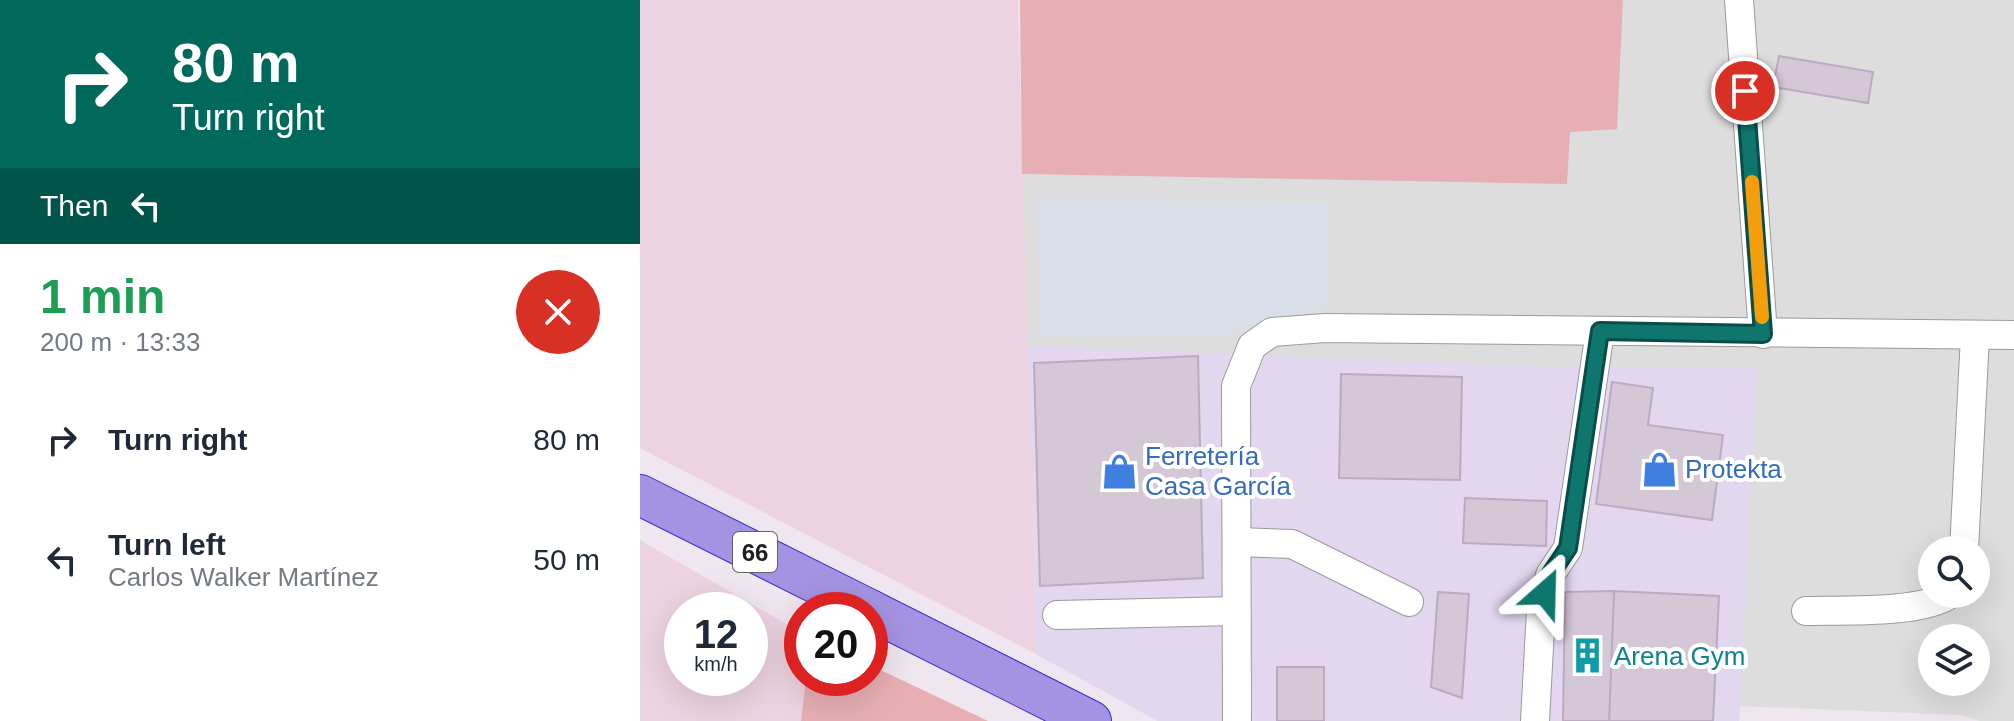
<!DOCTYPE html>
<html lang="en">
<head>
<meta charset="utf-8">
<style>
  :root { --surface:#fff; --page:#f6f6f7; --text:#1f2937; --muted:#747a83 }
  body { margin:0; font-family:Helvetica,sans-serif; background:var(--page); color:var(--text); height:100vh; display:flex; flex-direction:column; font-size:30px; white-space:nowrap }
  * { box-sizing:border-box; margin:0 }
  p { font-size:26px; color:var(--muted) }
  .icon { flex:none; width:44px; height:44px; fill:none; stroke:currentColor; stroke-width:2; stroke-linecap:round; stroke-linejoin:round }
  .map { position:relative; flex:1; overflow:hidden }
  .side { display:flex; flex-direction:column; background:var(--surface); width:640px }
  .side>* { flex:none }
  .hud { background:#00695c; color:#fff; overflow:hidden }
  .fabs { position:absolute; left:1278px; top:536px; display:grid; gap:16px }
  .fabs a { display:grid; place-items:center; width:72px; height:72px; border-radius:50%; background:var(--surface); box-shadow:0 8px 32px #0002; font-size:40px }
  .speed { position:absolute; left:24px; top:592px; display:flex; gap:16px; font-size:40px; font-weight:700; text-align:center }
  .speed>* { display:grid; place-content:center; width:104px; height:104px; border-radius:50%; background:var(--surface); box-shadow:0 8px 32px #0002; line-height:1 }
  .speed small { font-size:20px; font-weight:400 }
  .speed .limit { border:12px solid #d22; background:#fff; color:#111 }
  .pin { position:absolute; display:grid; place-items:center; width:68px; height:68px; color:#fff; margin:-34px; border:4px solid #fff; border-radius:50%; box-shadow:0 2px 8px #0007 }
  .me { position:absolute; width:88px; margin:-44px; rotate:25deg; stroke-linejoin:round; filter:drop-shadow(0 0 6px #0008) }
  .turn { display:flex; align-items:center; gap:28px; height:168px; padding:0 40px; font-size:36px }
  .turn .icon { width:104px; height:104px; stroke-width:2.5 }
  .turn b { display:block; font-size:56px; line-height:68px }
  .then { display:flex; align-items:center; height:76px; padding:0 40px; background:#0003; gap:16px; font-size:30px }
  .round { display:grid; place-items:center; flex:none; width:84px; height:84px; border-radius:42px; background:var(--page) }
  .summary { display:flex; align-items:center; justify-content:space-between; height:136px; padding:0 40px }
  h1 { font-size:48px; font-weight:700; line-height:60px; color:#1e9e55 }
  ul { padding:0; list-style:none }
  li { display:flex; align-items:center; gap:24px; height:120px; padding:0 40px }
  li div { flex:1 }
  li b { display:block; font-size:30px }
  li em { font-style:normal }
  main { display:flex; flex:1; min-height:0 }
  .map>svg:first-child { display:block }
  .residential { fill:#ddddde; fill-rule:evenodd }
  .commercial { fill:#e2d7ef }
  .industrial { fill:#d9dfe8 }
  .farmland { fill:#edd3e1; fill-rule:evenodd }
  .grass { fill:#e7afb4 }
  .building { fill:#d4c7d6; stroke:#bda9c1; stroke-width:2 }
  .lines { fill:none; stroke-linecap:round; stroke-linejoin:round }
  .minor-casing { stroke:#9a9a9a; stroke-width:30 }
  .highway-casing { stroke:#392fd2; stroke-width:42 }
  .minor { stroke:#fff; stroke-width:28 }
  .highway { stroke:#a493e2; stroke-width:40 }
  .route-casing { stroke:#0a4d48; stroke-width:20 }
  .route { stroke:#0f766e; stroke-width:14 }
  .slow { stroke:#f59e0b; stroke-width:14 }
  .labels { text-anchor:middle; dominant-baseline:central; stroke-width:8; stroke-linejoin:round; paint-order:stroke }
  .shield { fill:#fff; stroke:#636363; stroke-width:2 }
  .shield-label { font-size:24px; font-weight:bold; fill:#202020 }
  .shop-label { font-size:26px; fill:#366cbe; stroke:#fff; text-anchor:start }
  .culture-label { font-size:26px; fill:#0d838f; stroke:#fff; text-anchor:start }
</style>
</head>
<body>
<main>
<section class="side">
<div class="hud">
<div class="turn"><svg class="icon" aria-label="right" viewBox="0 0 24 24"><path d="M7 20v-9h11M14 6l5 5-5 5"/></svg><div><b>80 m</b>Turn right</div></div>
<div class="then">Then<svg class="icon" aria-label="left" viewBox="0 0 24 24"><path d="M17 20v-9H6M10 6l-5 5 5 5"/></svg></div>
</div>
<div class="summary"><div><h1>1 min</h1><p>200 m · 13:33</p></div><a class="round" style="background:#d93025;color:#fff"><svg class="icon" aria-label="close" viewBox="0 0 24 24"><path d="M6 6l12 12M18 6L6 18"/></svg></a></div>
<ul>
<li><svg class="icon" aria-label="right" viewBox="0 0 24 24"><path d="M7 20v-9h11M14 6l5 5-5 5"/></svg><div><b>Turn right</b></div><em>80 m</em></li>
<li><svg class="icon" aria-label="left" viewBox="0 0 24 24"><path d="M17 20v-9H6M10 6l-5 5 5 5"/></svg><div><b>Turn left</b><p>Carlos Walker Martínez</p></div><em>50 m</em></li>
</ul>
</section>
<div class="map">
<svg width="1374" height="721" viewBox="0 0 1374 721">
  <rect width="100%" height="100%" fill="#f0e6ef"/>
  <path class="residential" d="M380 0H1374V721H1340L1320 715 1100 706 1099 721H518L396 654 382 174ZM1292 550H1336V594H1292ZM1292 638H1336V682H1292Z"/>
  <path class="commercial" d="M388 346 935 368H1117L1099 721H518L396 654Z"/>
  <path class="industrial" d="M396 197 689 204 687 307 576 336H401Z"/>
  <g class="farmland">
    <path d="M0 0H378L396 654 0 448Z"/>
    <path d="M0 540 162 633V678H166L161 721H0ZM42 610H110V678H42Z"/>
  </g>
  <g class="grass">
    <path d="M380 0H983L977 129 930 132 927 184 382 174Z"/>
    <path d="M230 665 348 721H161L166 678H230Z"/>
  </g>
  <g class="building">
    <path d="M1139 56 1233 72 1228 103 1133 87Z"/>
    <path d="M558 356 563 578 400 586 394 363Z"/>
    <path d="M701 374 822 377 820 480 699 478Z"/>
    <path d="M972 382 1013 388 1008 425 1083 435 1072 520 956 504Z"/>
    <path d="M825 498 907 501 906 546 823 543Z"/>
    <path d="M974 591 1079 596 1073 721H969Z"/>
    <path d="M974 591 969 721H923L925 592Z"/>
    <path d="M798 592 829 594 822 698 791 687Z"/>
    <rect x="637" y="667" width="47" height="54"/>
  </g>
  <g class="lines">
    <defs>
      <g id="minor">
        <path d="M1099 0 1123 334"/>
        <path d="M597 542 652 544 769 602"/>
        <path d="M1324 550 1335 336"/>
        <path d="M1166 611C1201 610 1282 614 1310 594"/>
        <path d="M417 615 596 611"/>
        <path d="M597 721 596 386 612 346 632 332 685 328 1374 335"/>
        <path d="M895 721 901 610 910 575 928 548 960 331"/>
      </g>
      <g id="highway">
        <path d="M0 495 230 610"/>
        <path d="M230 610 451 721"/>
      </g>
    </defs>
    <use href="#minor" class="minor-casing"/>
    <use href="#highway" class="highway-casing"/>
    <use href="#minor" class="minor"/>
    <use href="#highway" class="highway"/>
  </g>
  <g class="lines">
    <defs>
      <path id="route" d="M905 593 910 575 928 548 960 331 1123 334 1105 91"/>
    </defs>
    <use href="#route" class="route-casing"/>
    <use href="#route" class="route"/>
    <path class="slow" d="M1112 182 1122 317"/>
  </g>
  <defs>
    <symbol id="shop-bare" viewBox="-9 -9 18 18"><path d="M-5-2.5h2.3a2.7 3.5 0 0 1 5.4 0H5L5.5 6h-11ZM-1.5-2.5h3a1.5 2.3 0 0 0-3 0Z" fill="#3f7fe0" stroke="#fff" stroke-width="2.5" paint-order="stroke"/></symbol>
    <symbol id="building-bare" viewBox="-9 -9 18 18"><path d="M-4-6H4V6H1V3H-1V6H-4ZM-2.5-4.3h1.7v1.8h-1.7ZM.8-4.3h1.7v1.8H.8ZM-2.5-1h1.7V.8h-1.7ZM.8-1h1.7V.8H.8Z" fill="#0f9aa8" stroke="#fff" stroke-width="2.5" paint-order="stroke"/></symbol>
  </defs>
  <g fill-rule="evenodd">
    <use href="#shop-bare" x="994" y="444" width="51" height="51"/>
    <use href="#shop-bare" x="454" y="446" width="51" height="51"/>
    <use href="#building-bare" x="922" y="630" width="51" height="51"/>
  </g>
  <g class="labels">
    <rect class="shield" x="93" y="532" width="44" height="40" rx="6"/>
    <g class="shield-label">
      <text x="115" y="552">66</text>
    </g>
    <g class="shop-label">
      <text x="505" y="456">Ferretería<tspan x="505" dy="30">Casa García</tspan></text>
      <text x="1045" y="469">Protekta</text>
    </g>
    <g class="culture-label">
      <text x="974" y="656">Arena Gym</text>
    </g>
  </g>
</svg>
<div class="fabs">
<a><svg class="icon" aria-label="search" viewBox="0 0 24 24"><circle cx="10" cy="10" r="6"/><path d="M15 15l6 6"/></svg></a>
<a><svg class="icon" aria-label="layers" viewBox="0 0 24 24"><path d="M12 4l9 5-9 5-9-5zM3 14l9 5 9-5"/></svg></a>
</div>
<div class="speed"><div>12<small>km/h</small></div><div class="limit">20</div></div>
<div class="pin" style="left:1105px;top:91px;background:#d93025"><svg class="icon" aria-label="arrive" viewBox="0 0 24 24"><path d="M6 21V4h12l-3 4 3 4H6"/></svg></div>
<svg class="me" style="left:905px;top:593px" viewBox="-20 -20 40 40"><path d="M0-17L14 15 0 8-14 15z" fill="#0f766e" stroke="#fff" stroke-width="4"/></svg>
</div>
</main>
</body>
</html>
